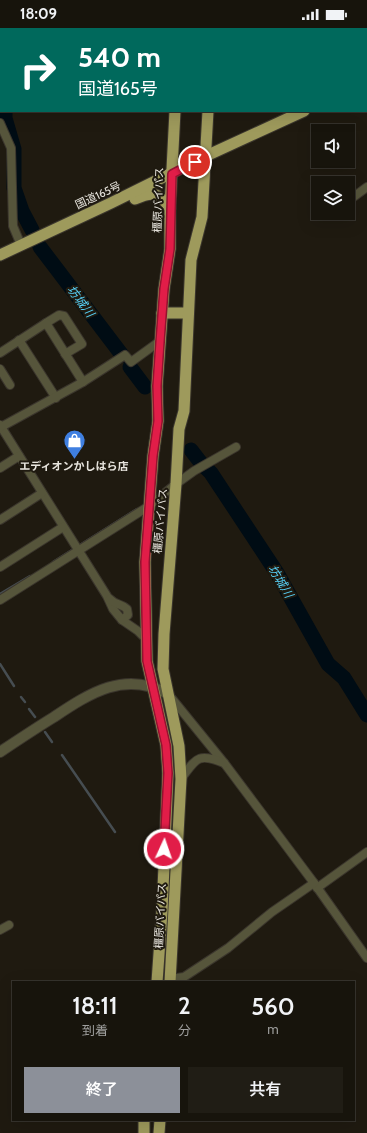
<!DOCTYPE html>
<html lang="ja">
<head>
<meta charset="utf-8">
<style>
  :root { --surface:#17140c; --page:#201d15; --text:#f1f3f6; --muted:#9e9e9d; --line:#36332d; --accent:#8c9099 }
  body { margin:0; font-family:Cabin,"Noto Sans JP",sans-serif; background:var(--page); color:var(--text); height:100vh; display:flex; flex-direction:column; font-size:15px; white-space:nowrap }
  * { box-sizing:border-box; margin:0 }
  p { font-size:13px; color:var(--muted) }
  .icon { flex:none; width:22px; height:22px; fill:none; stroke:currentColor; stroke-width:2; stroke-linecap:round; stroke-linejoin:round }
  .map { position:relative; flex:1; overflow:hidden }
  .sheet { position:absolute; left:12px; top:953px; width:343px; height:140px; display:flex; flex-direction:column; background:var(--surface); border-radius:0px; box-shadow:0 4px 16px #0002,0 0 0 1px var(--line) }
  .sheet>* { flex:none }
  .banner { position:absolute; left:0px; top:0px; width:367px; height:84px; box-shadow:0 4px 16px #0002,0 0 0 1px var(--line); background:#00695c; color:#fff; overflow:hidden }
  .fabs { position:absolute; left:311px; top:96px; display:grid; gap:8px }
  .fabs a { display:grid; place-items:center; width:44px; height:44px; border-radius:0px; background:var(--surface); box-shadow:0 4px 16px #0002,0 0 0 1px var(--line); font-size:20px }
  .pin { position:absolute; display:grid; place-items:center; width:34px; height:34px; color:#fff; margin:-17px; border:2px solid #fff; border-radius:50%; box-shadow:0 1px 4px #0007 }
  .me { position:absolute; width:44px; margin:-22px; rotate:3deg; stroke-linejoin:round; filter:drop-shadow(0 0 3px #0008) }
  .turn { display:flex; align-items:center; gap:14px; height:84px; padding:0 12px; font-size:18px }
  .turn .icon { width:52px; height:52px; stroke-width:2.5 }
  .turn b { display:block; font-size:28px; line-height:34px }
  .eta { display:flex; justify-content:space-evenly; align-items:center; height:68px; text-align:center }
  .eta b { font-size:24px; font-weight:600; line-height:28px }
  .button { display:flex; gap:8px; margin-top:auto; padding:8px 12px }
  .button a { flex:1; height:46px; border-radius:0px; background:var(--accent); color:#fff; font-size:16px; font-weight:600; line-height:46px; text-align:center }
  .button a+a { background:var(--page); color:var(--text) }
  .status { display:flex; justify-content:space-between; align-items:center; height:28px; padding:0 20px; background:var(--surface); direction:ltr }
  .status svg { height:11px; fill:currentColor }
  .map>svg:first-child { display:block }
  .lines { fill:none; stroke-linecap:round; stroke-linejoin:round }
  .stream { stroke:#464d51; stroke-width:2.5 }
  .river { stroke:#000c14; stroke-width:15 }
  .minor-casing { stroke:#3b362d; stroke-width:10 }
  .tertiary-casing { stroke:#3b362d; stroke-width:12 }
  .trunk-casing { stroke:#3b362d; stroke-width:13 }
  .minor { stroke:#56553b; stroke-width:8 }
  .tertiary { stroke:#56553b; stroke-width:10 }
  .trunk { stroke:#9e9a5c; stroke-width:11 }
  .route-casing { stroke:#92132f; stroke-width:10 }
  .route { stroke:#e11d48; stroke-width:7 }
  .labels { text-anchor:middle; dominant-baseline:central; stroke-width:4; stroke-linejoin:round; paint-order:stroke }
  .street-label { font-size:11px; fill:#e8e5de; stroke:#1f1a10 }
  .poi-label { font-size:11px; font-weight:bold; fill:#e8e5de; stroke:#1f1a10 }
  .water-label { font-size:12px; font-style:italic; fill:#57d0f7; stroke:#1f1a10 }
</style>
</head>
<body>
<div class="status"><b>18:09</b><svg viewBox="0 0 49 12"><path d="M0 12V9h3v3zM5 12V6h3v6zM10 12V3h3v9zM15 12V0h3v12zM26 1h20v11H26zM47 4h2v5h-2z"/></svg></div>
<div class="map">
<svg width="367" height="1105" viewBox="0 0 367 1105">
  <rect width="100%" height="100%" fill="#1f1a10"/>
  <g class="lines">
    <g class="stream">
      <path d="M53 534 137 481"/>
      <path d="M0 566 30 548"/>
      <path d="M0 636 14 658"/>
      <path d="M21 669 25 674"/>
      <path d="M29 681 35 689"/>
      <path d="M45 704 52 714"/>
      <path d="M62 727 115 804"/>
    </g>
    <g class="river">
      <path d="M4 0V1"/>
      <path d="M5 83V90L14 121V160L22 183 32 202"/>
      <path d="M40 219 122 327"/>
      <path d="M130 339 145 359"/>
      <path d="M191 422 201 435 211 445 277 545 328 636 344 650 367 687"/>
    </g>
    <defs>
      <g id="minor">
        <path d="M0 95 11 120 13 198 21 217"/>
        <path d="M348 173 367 159"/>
        <path d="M46 295 59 287 64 288 82 316 65 326"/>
        <path d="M19 312 56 370"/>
        <path d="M0 325 46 295 83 354"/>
        <path d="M0 341 10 357"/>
        <path d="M0 397 107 568 113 581 122 592 138 603 147 612"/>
        <path d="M1 399 83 354 125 327 131 334 160 313"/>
        <path d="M0 440 19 428"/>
        <path d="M0 492 42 465"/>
        <path d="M0 539 63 499"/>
        <path d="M110 571C115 577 122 576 127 581L128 587 122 592"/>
        <path d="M0 572 149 478 176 456 194 443 236 419"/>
        <path d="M169 667 225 736 314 855 367 930"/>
        <path d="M181 751C196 731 197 724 224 735"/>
        <path d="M317 860 367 824"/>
        <path d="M0 902 9 897"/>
        <path d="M170 951 184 949 228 920 272 884 314 855"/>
      </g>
      <path id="tertiary" d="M0 724C18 712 36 700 54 689 90 665 125 642 168 666"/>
      <g id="trunk">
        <path d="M180 1V0"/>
        <path d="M211 1V0"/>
        <path d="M366 55 367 54"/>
        <path d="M135 171C153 163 158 164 170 180"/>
        <path d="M0 227 111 175 206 128 304 83"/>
        <path d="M162 285H188"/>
        <path d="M157 954 162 884 168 745 166 717 147 633 145 534 153 428 158 393 157 358 164 261 170 221V180L175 83"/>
        <path d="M170 954 181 751 179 718 163 641 164 606 176 456 179 401 184 383 191 232 202 189 208 83"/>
        <path d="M144 1105V1092"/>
        <path d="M159 1105 160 1092"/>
      </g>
    </defs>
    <use href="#minor" class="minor-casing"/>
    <use href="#tertiary" class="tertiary-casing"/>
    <use href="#trunk" class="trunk-casing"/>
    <use href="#minor" class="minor"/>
    <use href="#tertiary" class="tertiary"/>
    <use href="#trunk" class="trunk"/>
  </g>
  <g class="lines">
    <defs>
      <path id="route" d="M164 821 168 745 166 717 147 633 145 534 153 428 158 393 157 358 160 314 164 261 170 221 172 146 195 134"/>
    </defs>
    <use href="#route" class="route-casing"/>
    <use href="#route" class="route"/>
  </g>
  <defs>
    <symbol id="shop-pin" viewBox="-11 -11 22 30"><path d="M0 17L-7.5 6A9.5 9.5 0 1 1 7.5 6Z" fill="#3f7fe0" stroke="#1f1a10"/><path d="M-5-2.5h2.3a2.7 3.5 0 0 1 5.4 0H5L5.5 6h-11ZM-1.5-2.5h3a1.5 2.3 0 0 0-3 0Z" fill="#fff"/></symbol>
  </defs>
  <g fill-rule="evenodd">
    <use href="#shop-pin" x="62" y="400" width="25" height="34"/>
  </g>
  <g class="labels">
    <g class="street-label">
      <text transform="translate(98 167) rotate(-25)">国道165号</text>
      <text transform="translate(158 172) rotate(-88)">橿原バイパス</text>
      <text transform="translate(160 493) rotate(-85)">橿原バイパス</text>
      <text transform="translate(160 888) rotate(-87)">橿原バイパス</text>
    </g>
    <g class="poi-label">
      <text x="74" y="438">エディオンかしはら店</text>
    </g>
    <g class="water-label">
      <text transform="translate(81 273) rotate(53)">坊城川</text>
      <text transform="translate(281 553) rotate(59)">坊城川</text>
    </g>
  </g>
</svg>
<div class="fabs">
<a><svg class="icon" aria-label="sound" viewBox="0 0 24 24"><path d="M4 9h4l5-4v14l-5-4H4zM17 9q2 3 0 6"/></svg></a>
<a><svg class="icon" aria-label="layers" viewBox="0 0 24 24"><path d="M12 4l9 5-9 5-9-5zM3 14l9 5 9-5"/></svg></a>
</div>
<div class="pin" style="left:195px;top:134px;background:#d93025"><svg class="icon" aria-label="arrive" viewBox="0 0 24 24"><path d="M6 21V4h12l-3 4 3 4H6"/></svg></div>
<svg class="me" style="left:164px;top:821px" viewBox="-20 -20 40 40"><circle r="17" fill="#e11d48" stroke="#fff" stroke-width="3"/><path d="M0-11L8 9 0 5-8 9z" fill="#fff"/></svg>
<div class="banner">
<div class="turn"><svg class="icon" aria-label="right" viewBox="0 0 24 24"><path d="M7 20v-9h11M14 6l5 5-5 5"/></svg><div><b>540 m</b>国道165号</div></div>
</div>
<section class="sheet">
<div class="eta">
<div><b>18:11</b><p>到着</p></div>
<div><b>2</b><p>分</p></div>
<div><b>560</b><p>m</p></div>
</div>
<div class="button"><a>終了</a><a>共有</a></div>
</section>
</div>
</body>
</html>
